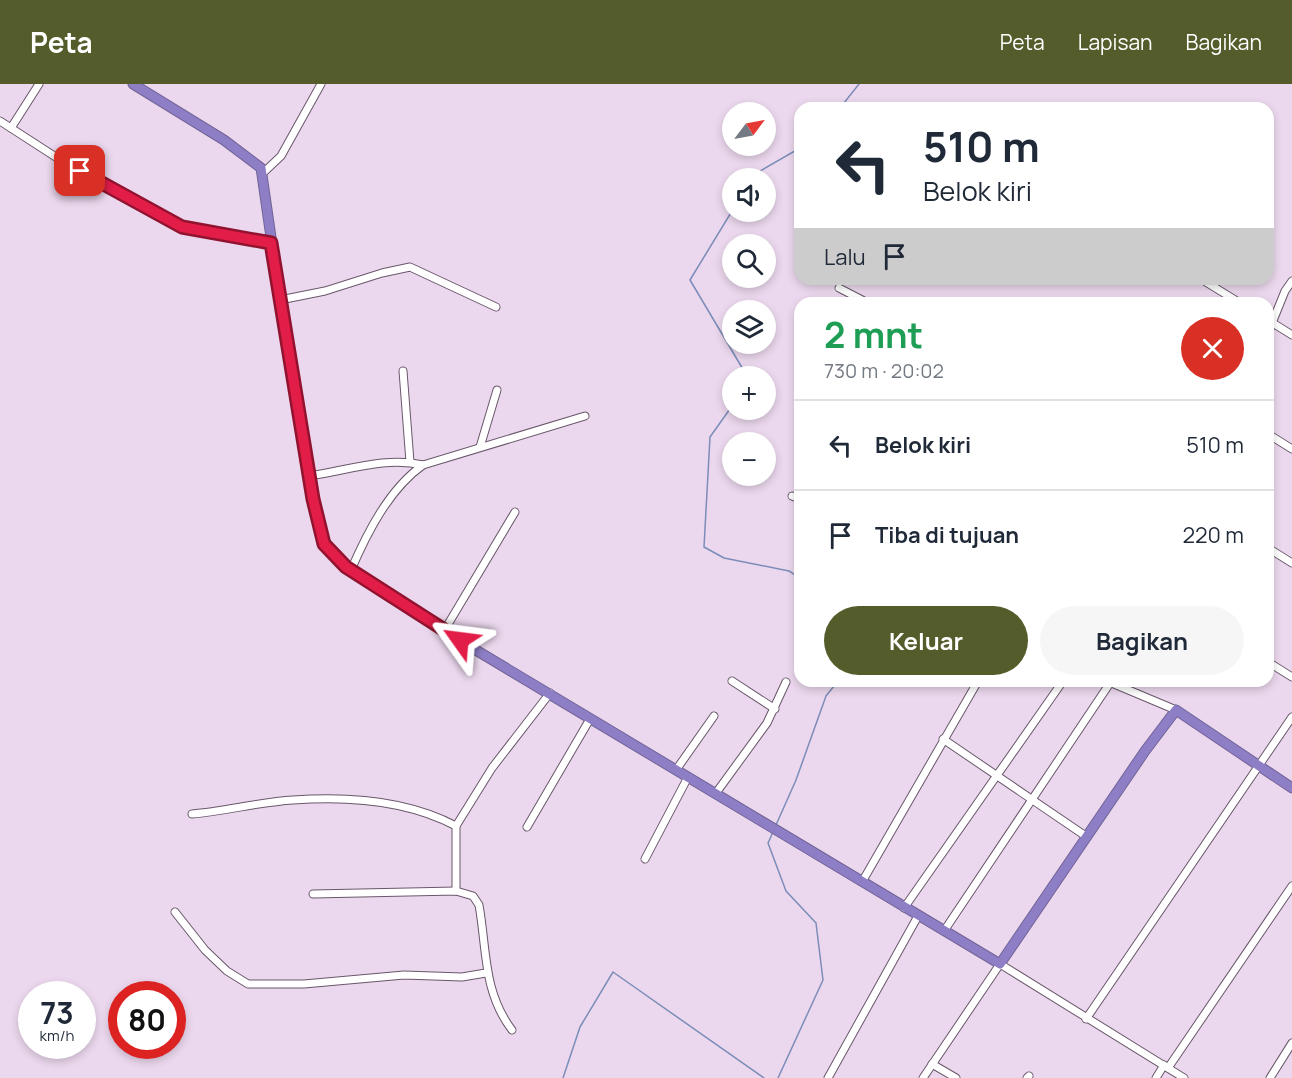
<!DOCTYPE html>
<html lang="id">
<head>
<meta charset="utf-8">
<style>
  :root { --surface:#fff; --page:#f6f6f7; --text:#1f2937; --muted:#747a83; --line:#e0e1e3; --accent:#545c2b }
  body { margin:0; font-family:Manrope,sans-serif; background:var(--page); color:var(--text); height:100vh; display:flex; flex-direction:column; font-size:22px; white-space:nowrap }
  * { box-sizing:border-box; margin:0 }
  p { font-size:20px; color:var(--muted) }
  .icon { flex:none; width:33px; height:33px; fill:none; stroke:currentColor; stroke-width:2; stroke-linecap:round; stroke-linejoin:round }
  .map { position:relative; flex:1; overflow:hidden }
  .panel { position:absolute; left:794px; top:213px; width:480px; height:390px; display:flex; flex-direction:column; background:var(--surface); border-radius:18px; box-shadow:0 3px 9px #0003 }
  .panel>* { flex:none }
  .top-card { position:absolute; left:794px; top:18px; width:480px; height:183px; border-radius:18px; box-shadow:0 3px 9px #0003; background:#fff; color:var(--text); overflow:hidden }
  .needle { width:39px; rotate:58deg }
  .buttons { position:absolute; left:722px; top:18px; display:grid; gap:12px }
  .buttons a { display:grid; place-items:center; width:54px; height:54px; border-radius:50%; background:var(--surface); box-shadow:0 3px 9px #0003; font-size:30px }
  .speed { position:absolute; left:18px; top:897px; display:flex; gap:12px; font-size:30px; font-weight:700; text-align:center }
  .speed>* { display:grid; place-content:center; width:78px; height:78px; border-radius:50%; background:var(--surface); box-shadow:0 3px 9px #0003; line-height:1 }
  .speed small { font-size:15px; font-weight:400 }
  .speed .limit { border:9px solid #d22; background:#fff; color:#111 }
  .pin { position:absolute; display:grid; place-items:center; width:51px; height:51px; color:#fff; margin:-26px; border-radius:12px; box-shadow:0 3px 9px #0006 }
  .me { position:absolute; width:66px; margin:-33px; rotate:301deg; stroke-linejoin:round; filter:drop-shadow(0 0 4px #0008) }
  .turn { display:flex; align-items:center; gap:21px; height:126px; padding:0 30px; font-size:27px }
  .turn .icon { width:78px; height:78px; stroke-width:2.5 }
  .turn b { display:block; font-size:42px; line-height:51px }
  .then { display:flex; align-items:center; height:57px; padding:0 30px; background:#0003; gap:12px; font-size:22px }
  .round { display:grid; place-items:center; flex:none; width:63px; height:63px; border-radius:32px; background:var(--page) }
  .summary { display:flex; align-items:center; justify-content:space-between; height:102px; padding:0 30px }
  h1 { font-size:36px; font-weight:700; line-height:45px; color:#1e9e55 }
  .cta { display:flex; gap:12px; margin-top:auto; padding:12px 30px }
  .cta a { flex:1; height:69px; border-radius:36px; background:var(--accent); color:#fff; font-size:24px; font-weight:700; line-height:69px; text-align:center }
  .cta a+a { background:var(--page); color:var(--text) }
  ul { padding:0; list-style:none }
  li { display:flex; align-items:center; gap:18px; height:90px; padding:0 30px; border-top:2px solid var(--line) }
  li div { flex:1 }
  li b { display:block; font-size:22px }
  li em { font-style:normal }
  header { display:flex; align-items:center; gap:36px; box-sizing:border-box; height:84px; padding:0 30px; background:var(--accent); color:#fff }
  header strong { font-size:28px }
  nav { display:flex; gap:33px; margin-inline-start:auto; font-size:21px }
  .map>svg:first-child { display:block }
  .lines { fill:none; stroke-linecap:round; stroke-linejoin:round }
  .stream { stroke:#7b8db8; stroke-width:1.5 }
  .minor-casing { stroke:#685769; stroke-width:9 }
  .highway-casing { stroke:#726496; stroke-width:11 }
  .minor { stroke:#fff; stroke-width:7 }
  .highway { stroke:#8e7ec6; stroke-width:9 }
  .route-casing { stroke:#92132f; stroke-width:15 }
  .route { stroke:#e11d48; stroke-width:10 }
</style>
</head>
<body>
<header>
<strong>Peta</strong>
<nav><a>Peta</a><a>Lapisan</a><a>Bagikan</a></nav>
</header>
<div class="map">
<svg width="1292" height="994" viewBox="0 0 1292 994">
  <rect width="100%" height="100%" fill="#ecd8ee"/>
  <g class="lines">
    <g class="stream">
      <path d="M840 24 859 0"/>
      <path d="M752 94 755 90 800 64"/>
      <path d="M732 127 690 196 747 292"/>
      <path d="M732 322 710 353 704 463 724 474 789 487 800 494"/>
      <path d="M776 741 796 696 826 612 838 597"/>
      <path d="M773 748 768 759 786 807 816 839 823 896 778 994"/>
      <path d="M563 994 580 943 613 888 764 994"/>
    </g>
    <defs>
      <g id="minor">
        <path d="M0 37 62 77 177 141 271 159"/>
        <path d="M11 44 39 0"/>
        <path d="M263 89 281 72 321 0"/>
        <path d="M1201 195 1240 219"/>
        <path d="M839 204 868 219"/>
        <path d="M280 216 325 207 382 189 410 183 496 223"/>
        <path d="M1268 236 1292 251"/>
        <path d="M1268 249 1285 207 1292 197"/>
        <path d="M403 287 410 378"/>
        <path d="M1268 350 1292 365"/>
        <path d="M480 363 497 306"/>
        <path d="M309 392C346 387 385 372 423 381L585 332"/>
        <path d="M792 412 800 415"/>
        <path d="M1268 464 1292 479"/>
        <path d="M351 486C367 449 389 405 423 381"/>
        <path d="M444 547 515 428"/>
        <path d="M1268 578 1292 593"/>
        <path d="M732 597 775 625"/>
        <path d="M1107 597 1176 626"/>
        <path d="M943 655 1087 753"/>
        <path d="M676 686 714 632"/>
        <path d="M716 709 767 639 786 598"/>
        <path d="M192 730C226 727 260 718 293 716 348 712 407 716 456 742"/>
        <path d="M527 743 590 635"/>
        <path d="M645 775 688 693"/>
        <path d="M862 798 978 597"/>
        <path d="M456 807V742L492 684 550 609"/>
        <path d="M313 810 456 807 473 812 479 821C487 866 483 908 512 946"/>
        <path d="M904 824 1063 597"/>
        <path d="M175 828 205 866 227 887 248 900H304L404 891 462 893 486 889"/>
        <path d="M944 847 1110 599"/>
        <path d="M1086 935 1292 633"/>
        <path d="M932 980 956 994"/>
        <path d="M1168 984 1292 802"/>
        <path d="M828 994 918 832"/>
        <path d="M923 994 1000 880 1184 994"/>
        <path d="M1027 994 1029 992"/>
        <path d="M1156 994 1164 981"/>
        <path d="M1270 994 1292 959"/>
      </g>
      <path id="highway" d="M133 0 224 56 261 84 286 257 313 415 324 460 334 472 346 483 444 547 1000 880 1145 667 1176 626 1292 704"/>
    </defs>
    <use href="#minor" class="minor-casing"/>
    <use href="#highway" class="highway-casing"/>
    <use href="#minor" class="minor"/>
    <use href="#highway" class="highway"/>
  </g>
  <g class="lines">
    <defs>
      <path id="route" d="M80 87 182 143 271 159 313 415 324 460 346 483 460 556"/>
    </defs>
    <use href="#route" class="route-casing"/>
    <use href="#route" class="route"/>
  </g>
</svg>
<div class="buttons">
<a><svg class="needle" viewBox="-14 -14 28 28"><path d="M0-13l5 13h-10z" fill="#e53935"/><path d="M0 13l5-13h-10z" fill="#747a83"/></svg></a>
<a><svg class="icon" aria-label="sound" viewBox="0 0 24 24"><path d="M4 9h4l5-4v14l-5-4H4zM17 9q2 3 0 6"/></svg></a>
<a><svg class="icon" aria-label="search" viewBox="0 0 24 24"><circle cx="10" cy="10" r="6"/><path d="M15 15l6 6"/></svg></a>
<a><svg class="icon" aria-label="layers" viewBox="0 0 24 24"><path d="M12 4l9 5-9 5-9-5zM3 14l9 5 9-5"/></svg></a>
<a>+</a>
<a>−</a>
</div>
<div class="speed"><div>73<small>km/h</small></div><div class="limit">80</div></div>
<div class="pin" style="left:80px;top:87px;background:#d93025"><svg class="icon" aria-label="arrive" viewBox="0 0 24 24"><path d="M6 21V4h12l-3 4 3 4H6"/></svg></div>
<svg class="me" style="left:460px;top:556px" viewBox="-20 -20 40 40"><path d="M0-17L14 15 0 8-14 15z" fill="#e11d48" stroke="#fff" stroke-width="4"/></svg>
<div class="top-card">
<div class="turn"><svg class="icon" aria-label="left" viewBox="0 0 24 24"><path d="M17 20v-9H6M10 6l-5 5 5 5"/></svg><div><b>510 m</b>Belok kiri</div></div>
<div class="then">Lalu<svg class="icon" aria-label="arrive" viewBox="0 0 24 24"><path d="M6 21V4h12l-3 4 3 4H6"/></svg></div>
</div>
<section class="panel">
<div class="summary"><div><h1>2 mnt</h1><p>730 m · 20:02</p></div><a class="round" style="background:#d93025;color:#fff"><svg class="icon" aria-label="close" viewBox="0 0 24 24"><path d="M6 6l12 12M18 6L6 18"/></svg></a></div>
<ul>
<li><svg class="icon" aria-label="left" viewBox="0 0 24 24"><path d="M17 20v-9H6M10 6l-5 5 5 5"/></svg><div><b>Belok kiri</b></div><em>510 m</em></li>
<li><svg class="icon" aria-label="arrive" viewBox="0 0 24 24"><path d="M6 21V4h12l-3 4 3 4H6"/></svg><div><b>Tiba di tujuan</b></div><em>220 m</em></li>
</ul>
<div class="cta"><a>Keluar</a><a>Bagikan</a></div>
</section>
</div>
</body>
</html>
